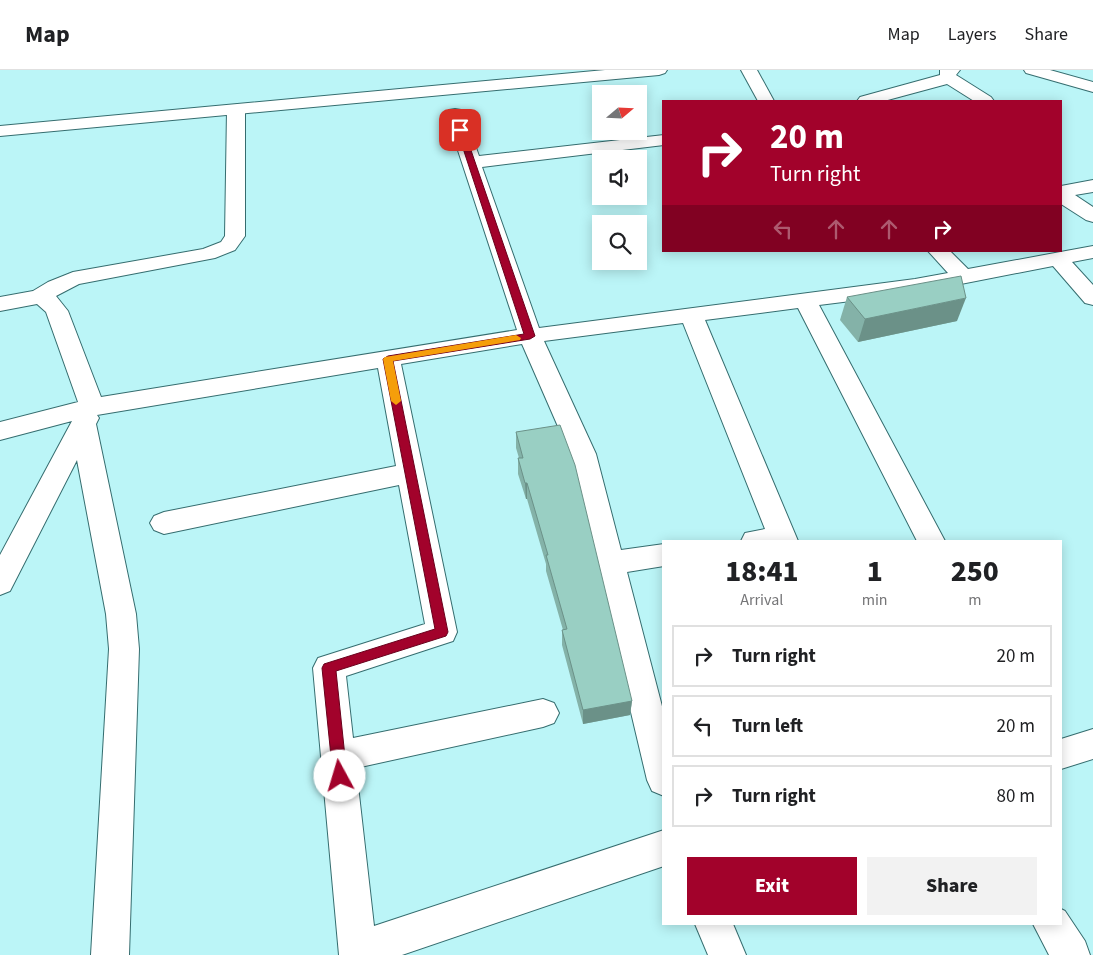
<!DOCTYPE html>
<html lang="en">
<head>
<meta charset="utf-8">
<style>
  :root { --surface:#fff; --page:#f2f2f2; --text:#202124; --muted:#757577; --line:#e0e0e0; --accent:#a2022b }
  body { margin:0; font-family:"Source Sans 3",sans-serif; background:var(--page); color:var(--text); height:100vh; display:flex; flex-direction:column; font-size:19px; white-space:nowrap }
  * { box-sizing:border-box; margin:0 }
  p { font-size:16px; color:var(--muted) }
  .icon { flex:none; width:28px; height:28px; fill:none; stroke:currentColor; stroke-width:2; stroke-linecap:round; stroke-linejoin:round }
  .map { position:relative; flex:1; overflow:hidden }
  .sheet { position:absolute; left:662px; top:470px; width:400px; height:385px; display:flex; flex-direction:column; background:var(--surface); border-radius:0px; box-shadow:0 2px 12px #0003 }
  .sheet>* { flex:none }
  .hud { position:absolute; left:662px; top:30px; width:400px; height:152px; border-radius:0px; box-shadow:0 2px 12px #0003; background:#a2022b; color:#fff; overflow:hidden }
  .needle { width:32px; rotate:71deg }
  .fabs { position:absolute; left:592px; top:15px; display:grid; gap:10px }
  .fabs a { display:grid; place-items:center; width:55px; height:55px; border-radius:0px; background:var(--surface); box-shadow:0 2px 12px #0003; font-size:25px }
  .pin { position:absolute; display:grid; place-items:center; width:42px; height:42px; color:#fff; margin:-21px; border-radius:10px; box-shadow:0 2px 8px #0006 }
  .me { position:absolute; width:55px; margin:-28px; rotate:354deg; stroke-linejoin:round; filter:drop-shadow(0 0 4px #0008) }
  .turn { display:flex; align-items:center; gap:18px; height:105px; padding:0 25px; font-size:22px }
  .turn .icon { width:65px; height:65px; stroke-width:2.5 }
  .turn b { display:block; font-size:35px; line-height:42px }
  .lanes { display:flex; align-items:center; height:48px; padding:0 25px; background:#0003; justify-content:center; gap:25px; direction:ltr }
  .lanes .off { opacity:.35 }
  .eta { display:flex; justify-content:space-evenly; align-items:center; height:85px; text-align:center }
  .eta b { font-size:30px; font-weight:800; line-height:35px }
  .button { display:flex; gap:10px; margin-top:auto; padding:10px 25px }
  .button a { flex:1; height:58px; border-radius:0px; background:var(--accent); color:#fff; font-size:20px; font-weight:800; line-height:58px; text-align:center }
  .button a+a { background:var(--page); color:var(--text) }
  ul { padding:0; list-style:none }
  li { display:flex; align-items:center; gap:15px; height:62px; margin:0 10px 8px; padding:0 15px; border:2px solid var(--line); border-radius:0px }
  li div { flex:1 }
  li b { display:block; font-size:19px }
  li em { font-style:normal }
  header { display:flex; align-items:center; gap:30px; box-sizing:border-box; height:70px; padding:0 25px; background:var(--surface); border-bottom:1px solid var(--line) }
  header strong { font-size:24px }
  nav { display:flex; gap:28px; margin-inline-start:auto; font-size:18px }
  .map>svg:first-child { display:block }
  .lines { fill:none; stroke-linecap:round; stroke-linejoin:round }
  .minor-casing { stroke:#356d6f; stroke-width:2 }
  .tertiary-casing { stroke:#356d6f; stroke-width:2 }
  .minor { fill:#fff; fill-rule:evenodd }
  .tertiary { fill:#fff; fill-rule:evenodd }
  .wall { fill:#84b2a8 }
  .shaded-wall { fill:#6b9188 }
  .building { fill:#99cfc3; stroke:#6b9188 }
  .route { fill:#a2022b; stroke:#69011c }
  .slow { fill:#f59e0b }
</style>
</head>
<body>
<header>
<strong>Map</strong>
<nav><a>Map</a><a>Layers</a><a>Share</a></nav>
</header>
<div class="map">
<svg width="1093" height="885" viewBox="0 0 1093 885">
  <rect width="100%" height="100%" fill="#bbf5f7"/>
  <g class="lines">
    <defs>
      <g id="minor">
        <path d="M741 0H757L774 31H758Z"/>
        <path d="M940 0H960L956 5 991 27 994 31H974L947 14 884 31H857L860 27 940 5Z"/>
        <path d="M236 35 242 36 245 40V166L235 180 215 188 79 214 56 226 68 241 101 327 517 260 446 44 449 40 455 39 461 40 464 44 479 86 664 65V75L482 97 539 258 915 209 948 203 928 181H950L968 199 1093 176V188L1072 192 1093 215V235L1085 233 1053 196 915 223 819 235 945 471H917L798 238 705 250 798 471H741L745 463 765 459 683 253 544 271 596 384 621 480 664 474V496L627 502 664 644V726L652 721 647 710 570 384 522 274 401 294 457 562 453 571 346 606 353 668 543 629 554 633 559 643 554 653 543 657 356 698 374 856 664 760V796L402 885H339L313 598 318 588 425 554 399 415 164 464 154 460 150 453 154 446 164 442 396 396 378 298 97 345 99 348 96 354 136 544 139 579 129 885H91L109 579 106 544 77 390 10 521 0 525V485L72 351 0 370V352L78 332 46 242 37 234 0 241V227L33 221 48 212 73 202 203 179 221 172 225 166 227 40 230 36Z"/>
        <path d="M1093 110V122L1075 125 1093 137V152L1086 150 1061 134V116Z"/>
        <path d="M1093 659V689L1061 699V669Z"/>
        <path d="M1061 839 1065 841 1085 871 1090 885H1049L1033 854H1061Z"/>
        <path d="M695 854H733L746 885H708Z"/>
      </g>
      <g id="tertiary">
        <path d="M605 0H667L665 3 659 5 0 66V56Z"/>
        <path d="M1024 0H1050L1093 12V22L1026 3Z"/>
      </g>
    </defs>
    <use href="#minor" class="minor-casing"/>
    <use href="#tertiary" class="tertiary-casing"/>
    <use href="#minor" class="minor"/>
    <use href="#tertiary" class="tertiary"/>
  </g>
  <g class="wall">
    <path d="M847 227 957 251 858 272 840 250Z"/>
    <path d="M516 362 632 631 630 645 583 654 562 575V560H563L546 501V494L527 429H526L518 404V388H519L516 378Z"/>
  </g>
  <g class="shaded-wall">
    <path d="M966 228 957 251 858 272 865 249Z"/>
    <path d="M525 413H527V429H526Z"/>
    <path d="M632 631 630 645 583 654V640Z"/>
  </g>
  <g class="building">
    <path d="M961 206 966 228 865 249 847 227Z"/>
    <path d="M560 355 575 395 632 631 583 640 562 560 567 559 546 485H548L527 413H525L518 388H523L516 362Z"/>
  </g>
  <path class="route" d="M460 58 464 60 535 266 530 269 393 291 448 562 446 566 336 601 347 706 345 710 340 712 335 710 333 706 322 598 324 594 435 559 383 289 388 286 524 264 457 60Z"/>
  <path class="slow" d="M516 265 521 268 520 270 393 291 401 331 396 335 391 331 383 289 385 287Z"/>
</svg>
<div class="fabs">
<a><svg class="needle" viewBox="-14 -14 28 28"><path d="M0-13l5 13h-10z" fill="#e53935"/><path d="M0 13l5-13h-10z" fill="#757577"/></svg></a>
<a><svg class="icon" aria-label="sound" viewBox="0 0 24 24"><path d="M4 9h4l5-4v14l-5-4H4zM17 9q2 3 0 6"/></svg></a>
<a><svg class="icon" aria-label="search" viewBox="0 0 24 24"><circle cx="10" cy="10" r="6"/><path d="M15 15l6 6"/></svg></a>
</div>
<div class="pin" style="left:460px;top:60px;background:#d93025"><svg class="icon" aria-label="arrive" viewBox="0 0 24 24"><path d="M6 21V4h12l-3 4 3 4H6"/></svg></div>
<svg class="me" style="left:340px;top:706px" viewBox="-20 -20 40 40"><circle r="19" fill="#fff"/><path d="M0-13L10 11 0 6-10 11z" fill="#a2022b"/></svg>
<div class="hud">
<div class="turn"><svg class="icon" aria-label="right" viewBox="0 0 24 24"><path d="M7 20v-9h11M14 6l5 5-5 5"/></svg><div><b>20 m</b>Turn right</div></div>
<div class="lanes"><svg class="icon off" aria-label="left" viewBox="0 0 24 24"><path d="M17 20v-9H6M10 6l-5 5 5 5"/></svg><svg class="icon off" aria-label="ahead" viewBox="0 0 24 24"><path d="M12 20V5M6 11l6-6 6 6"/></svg><svg class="icon off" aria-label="ahead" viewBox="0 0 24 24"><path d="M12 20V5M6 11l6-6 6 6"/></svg><svg class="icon" aria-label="right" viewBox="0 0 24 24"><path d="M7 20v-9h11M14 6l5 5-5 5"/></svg></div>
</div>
<section class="sheet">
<div class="eta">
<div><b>18:41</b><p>Arrival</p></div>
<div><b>1</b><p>min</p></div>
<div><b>250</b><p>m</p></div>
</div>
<ul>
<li><svg class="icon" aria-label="right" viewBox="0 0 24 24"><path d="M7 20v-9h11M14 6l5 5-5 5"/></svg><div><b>Turn right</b></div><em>20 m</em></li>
<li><svg class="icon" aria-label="left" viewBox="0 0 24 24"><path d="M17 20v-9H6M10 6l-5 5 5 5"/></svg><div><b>Turn left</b></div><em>20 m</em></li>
<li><svg class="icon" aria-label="right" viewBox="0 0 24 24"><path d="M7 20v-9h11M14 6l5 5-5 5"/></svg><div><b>Turn right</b></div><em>80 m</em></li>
</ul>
<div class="button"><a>Exit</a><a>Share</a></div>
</section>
</div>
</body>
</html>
